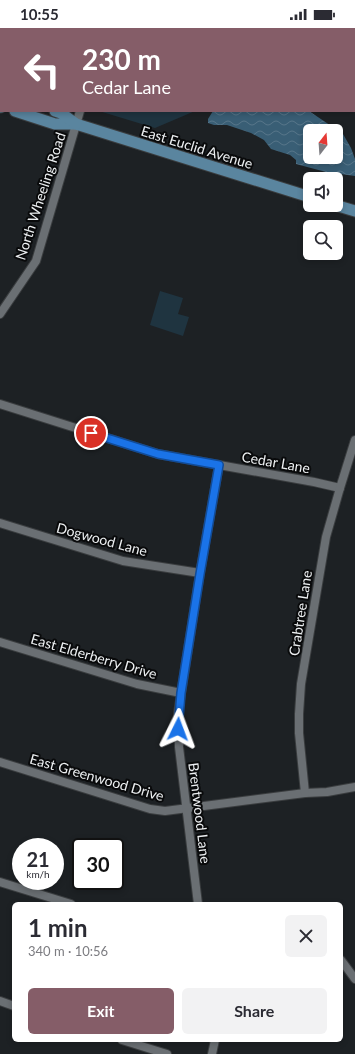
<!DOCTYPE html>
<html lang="en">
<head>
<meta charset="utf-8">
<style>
  :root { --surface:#fff; --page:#f2f2f3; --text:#2b2b33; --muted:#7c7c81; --accent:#855d68 }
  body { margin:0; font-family:Lato,sans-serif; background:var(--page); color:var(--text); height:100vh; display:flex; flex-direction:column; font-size:15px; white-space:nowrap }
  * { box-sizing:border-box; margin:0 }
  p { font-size:13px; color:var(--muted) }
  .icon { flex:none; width:22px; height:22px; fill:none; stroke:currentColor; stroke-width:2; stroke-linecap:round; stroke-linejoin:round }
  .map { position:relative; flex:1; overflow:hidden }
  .sheet { position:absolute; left:12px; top:874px; width:331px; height:140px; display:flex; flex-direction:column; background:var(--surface); border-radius:6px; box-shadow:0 2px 6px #0003 }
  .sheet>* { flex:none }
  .top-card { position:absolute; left:0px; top:0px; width:355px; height:84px; box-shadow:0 2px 6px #0003; background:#855d68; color:#fff; overflow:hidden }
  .needle { width:26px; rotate:17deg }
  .controls { position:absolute; left:303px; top:96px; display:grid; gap:8px }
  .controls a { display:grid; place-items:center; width:40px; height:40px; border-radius:6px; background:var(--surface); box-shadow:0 2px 6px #0003; font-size:20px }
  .speed { position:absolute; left:12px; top:810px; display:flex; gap:8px; font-size:20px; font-weight:700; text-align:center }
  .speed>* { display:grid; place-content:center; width:52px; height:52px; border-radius:50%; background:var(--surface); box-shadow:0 2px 6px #0003; line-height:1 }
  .speed small { font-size:10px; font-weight:400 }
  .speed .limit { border:2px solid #111; border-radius:6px; background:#fff; color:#111 }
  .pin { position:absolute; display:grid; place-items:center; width:34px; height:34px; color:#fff; margin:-17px; border:2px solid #fff; border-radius:50%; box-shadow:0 1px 4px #0007 }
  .me { position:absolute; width:44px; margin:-22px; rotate:3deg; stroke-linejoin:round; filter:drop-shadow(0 0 3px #0008) }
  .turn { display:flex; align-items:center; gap:14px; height:84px; padding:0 16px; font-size:18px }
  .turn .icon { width:52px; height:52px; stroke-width:2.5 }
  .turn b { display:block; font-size:28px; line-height:34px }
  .round { display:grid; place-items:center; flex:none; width:42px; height:42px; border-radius:6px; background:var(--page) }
  .overview { display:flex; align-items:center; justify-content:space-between; height:68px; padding:0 16px }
  h1 { font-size:24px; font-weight:700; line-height:30px }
  .primary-button { display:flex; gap:8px; margin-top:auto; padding:8px 16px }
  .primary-button a { flex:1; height:46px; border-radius:6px; background:var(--accent); color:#fff; font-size:16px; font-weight:700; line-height:46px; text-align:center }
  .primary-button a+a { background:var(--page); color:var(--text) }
  .status { display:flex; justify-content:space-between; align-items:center; height:28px; padding:0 20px; background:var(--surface); direction:ltr }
  .status svg { height:11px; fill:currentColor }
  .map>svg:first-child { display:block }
  .green { fill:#1f3440 }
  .water { fill:url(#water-waves); fill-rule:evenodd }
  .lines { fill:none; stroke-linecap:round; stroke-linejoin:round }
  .stream { stroke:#395e75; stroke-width:2.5 }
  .minor-casing { stroke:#3a3d3f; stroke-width:10 }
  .major-casing { stroke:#3a3d3f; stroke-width:13 }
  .minor { stroke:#6a6f73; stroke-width:8 }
  .major { stroke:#5a859f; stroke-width:11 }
  .route-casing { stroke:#114b97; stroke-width:10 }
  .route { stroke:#1a73e8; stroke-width:7 }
  .labels { text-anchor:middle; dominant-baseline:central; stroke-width:4; stroke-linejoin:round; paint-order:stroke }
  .street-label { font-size:14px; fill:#edf0f2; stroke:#090a0b }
</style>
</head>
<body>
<div class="status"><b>10:55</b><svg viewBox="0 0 49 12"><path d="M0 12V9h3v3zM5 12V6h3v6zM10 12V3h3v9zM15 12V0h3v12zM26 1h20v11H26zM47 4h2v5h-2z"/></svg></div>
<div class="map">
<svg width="355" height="1026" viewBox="0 0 355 1026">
  <defs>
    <pattern id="water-waves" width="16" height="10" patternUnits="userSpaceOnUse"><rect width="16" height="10" fill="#395e75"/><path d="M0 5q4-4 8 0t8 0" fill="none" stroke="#567589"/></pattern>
  </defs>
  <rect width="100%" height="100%" fill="#1d2124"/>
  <g class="green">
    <path d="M110 0H246L110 1Z"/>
    <path d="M99 83H195L155 100Z"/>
    <path d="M160 263 183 270 178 286 189 289 183 308 150 297Z"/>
  </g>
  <path class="water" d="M213 83H309L343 106 351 120 355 131V148L326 144 296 136V132L290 127 271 121 264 112 251 105 227 97H214L208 95V91ZM310 103H336V129H310Z"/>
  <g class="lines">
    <path class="stream" d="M161 0V1"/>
    <defs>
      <g id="minor">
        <path d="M327 0V1"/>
        <path d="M102 1V0"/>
        <path d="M307 1 309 0"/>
        <path d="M0 286 36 233 80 83"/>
        <path d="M0 376 158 426 314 454 340 460"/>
        <path d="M0 495 123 533 200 545"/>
        <path d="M0 614 137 656 181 665"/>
        <path d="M0 734 150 781 165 783 305 765 327 764 355 759"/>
        <path d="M305 765 299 705V686L301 656 326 509 340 460 355 412"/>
        <path d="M0 854 71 876"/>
        <path d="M198 876 179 719 178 685 200 545 219 437"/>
        <path d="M341 932 355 951"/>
        <path d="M0 973 14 978"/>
        <path d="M122 1012 167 1026"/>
        <path d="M212 1026 215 1012"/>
      </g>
      <g id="major">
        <path d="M0 65H1"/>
        <path d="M0 78 1 79"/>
        <path d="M15 83 55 96H76L310 169"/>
        <path d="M55 83 61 85 76 96"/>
        <path d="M335 177 355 183"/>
      </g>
    </defs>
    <use href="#minor" class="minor-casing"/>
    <use href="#major" class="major-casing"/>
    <use href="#minor" class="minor"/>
    <use href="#major" class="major"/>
  </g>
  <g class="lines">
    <defs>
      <path id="route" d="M91 405 158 426 219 437 200 546 181 665 178 701"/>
    </defs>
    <use href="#route" class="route-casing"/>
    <use href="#route" class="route"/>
  </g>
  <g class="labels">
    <g class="street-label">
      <text transform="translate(197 119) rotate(17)">East Euclid Avenue</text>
      <text transform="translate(40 168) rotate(-72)">North Wheeling Road</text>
      <text transform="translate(276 434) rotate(10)">Cedar Lane</text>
      <text transform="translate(102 511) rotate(15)">Dogwood Lane</text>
      <text transform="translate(300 585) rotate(-81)">Crabtree Lane</text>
      <text transform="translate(94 628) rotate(16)">East Elderberry Drive</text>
      <text transform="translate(97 749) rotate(16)">East Greenwood Drive</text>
      <text transform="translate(200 785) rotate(83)">Brentwood Lane</text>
    </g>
  </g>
</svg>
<div class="controls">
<a><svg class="needle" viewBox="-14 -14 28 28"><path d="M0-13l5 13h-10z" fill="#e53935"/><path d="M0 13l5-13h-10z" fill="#7c7c81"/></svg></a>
<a><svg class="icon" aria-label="sound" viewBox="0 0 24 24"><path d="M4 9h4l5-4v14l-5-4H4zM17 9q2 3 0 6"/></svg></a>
<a><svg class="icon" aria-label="search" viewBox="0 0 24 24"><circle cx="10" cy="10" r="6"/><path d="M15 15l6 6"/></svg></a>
</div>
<div class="speed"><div>21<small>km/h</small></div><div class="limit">30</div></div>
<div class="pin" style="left:91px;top:405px;background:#d93025"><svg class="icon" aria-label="arrive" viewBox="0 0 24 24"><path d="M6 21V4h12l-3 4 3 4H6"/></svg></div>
<svg class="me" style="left:178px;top:701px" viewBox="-20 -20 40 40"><path d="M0-17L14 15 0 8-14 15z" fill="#1a73e8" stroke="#fff" stroke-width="4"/></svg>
<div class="top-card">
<div class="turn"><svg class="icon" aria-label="left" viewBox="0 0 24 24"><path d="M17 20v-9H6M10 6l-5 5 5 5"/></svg><div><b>230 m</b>Cedar Lane</div></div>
</div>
<section class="sheet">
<div class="overview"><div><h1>1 min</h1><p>340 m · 10:56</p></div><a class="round"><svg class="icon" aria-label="close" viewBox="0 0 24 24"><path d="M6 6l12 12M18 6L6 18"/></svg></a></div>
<div class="primary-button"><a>Exit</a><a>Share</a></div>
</section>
</div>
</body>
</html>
